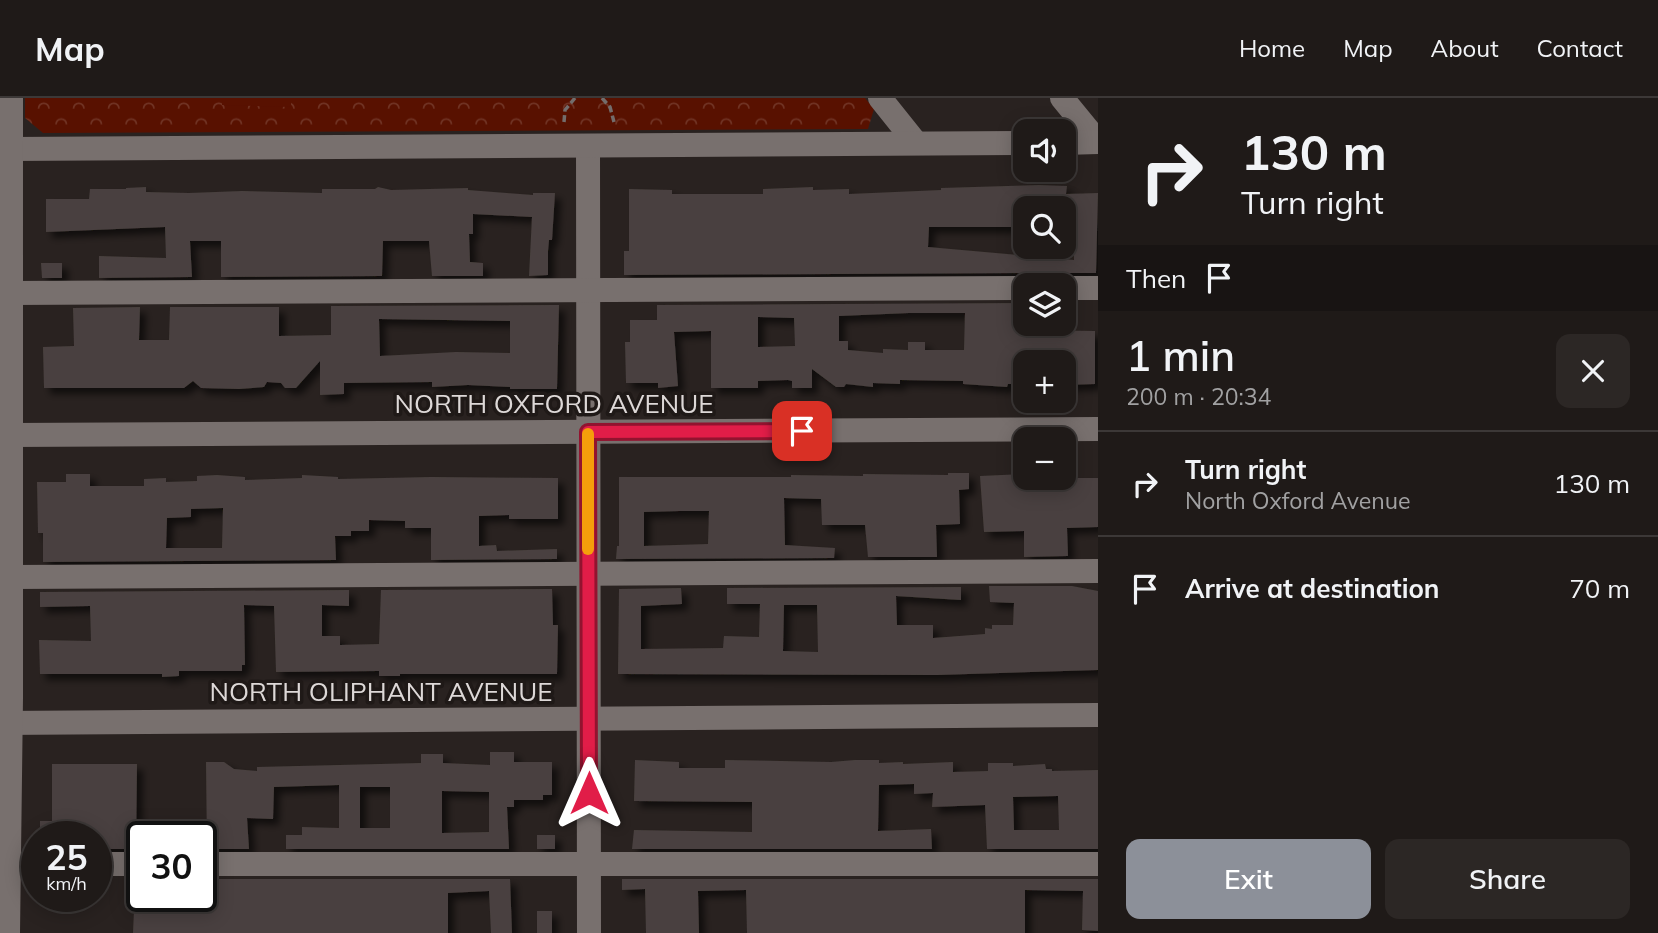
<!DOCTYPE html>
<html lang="en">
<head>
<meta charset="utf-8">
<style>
  :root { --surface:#1f1a18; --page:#2c2725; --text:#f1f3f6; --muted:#a1a1a2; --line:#3c3837; --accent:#8c9099 }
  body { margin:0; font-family:Mulish,sans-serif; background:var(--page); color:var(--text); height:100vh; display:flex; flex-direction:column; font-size:26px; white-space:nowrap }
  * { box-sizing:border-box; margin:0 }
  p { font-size:23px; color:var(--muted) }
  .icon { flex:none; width:38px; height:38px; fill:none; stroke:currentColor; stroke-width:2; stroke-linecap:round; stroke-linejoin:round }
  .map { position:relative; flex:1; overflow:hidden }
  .side { display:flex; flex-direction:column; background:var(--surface); width:560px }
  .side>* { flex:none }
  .top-card { background:#1f1a18; color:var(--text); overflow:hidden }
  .buttons { position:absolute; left:1013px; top:21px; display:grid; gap:14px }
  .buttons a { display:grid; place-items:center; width:63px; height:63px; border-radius:14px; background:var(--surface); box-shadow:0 4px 18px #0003,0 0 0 2px var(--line); font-size:35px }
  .speed { position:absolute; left:21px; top:723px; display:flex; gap:14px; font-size:35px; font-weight:700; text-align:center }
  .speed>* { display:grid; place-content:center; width:91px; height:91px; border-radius:50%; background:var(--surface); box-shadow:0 4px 18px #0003,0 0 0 2px var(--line); line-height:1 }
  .speed small { font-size:18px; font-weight:400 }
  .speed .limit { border:4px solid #111; border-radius:10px; background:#fff; color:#111 }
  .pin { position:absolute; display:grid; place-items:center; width:60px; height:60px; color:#fff; margin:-30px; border-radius:14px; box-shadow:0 4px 10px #0006 }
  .me { position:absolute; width:77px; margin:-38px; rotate:0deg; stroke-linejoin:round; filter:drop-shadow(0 0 5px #0008) }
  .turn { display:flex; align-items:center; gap:24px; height:147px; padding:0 28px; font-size:32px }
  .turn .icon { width:91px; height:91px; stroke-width:2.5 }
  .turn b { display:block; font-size:49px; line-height:60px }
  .then { display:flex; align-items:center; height:66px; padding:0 28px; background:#0003; gap:14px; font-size:26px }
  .round { display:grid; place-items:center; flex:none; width:74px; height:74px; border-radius:14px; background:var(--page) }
  .summary { display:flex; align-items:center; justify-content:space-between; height:119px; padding:0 28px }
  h1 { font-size:42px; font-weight:600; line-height:52px }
  .button { display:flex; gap:14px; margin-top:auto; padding:14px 28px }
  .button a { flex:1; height:80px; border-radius:14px; background:var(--accent); color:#fff; font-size:28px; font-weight:600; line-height:80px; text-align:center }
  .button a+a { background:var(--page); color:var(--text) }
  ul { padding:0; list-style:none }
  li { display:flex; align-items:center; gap:21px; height:105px; padding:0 28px; border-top:2px solid var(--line) }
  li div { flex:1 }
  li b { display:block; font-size:26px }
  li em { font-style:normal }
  header { display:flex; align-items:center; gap:42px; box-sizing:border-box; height:98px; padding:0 35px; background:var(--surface); border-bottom:2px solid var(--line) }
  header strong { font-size:33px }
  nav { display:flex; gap:38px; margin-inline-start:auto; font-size:24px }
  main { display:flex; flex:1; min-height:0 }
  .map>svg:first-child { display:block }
  .park { fill:url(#park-crowns) }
  .garden { fill:#581100 }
  .building { fill:#49413f; fill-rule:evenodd; filter:url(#shadow) }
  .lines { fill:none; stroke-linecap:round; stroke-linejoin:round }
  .path { stroke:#736d6c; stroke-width:3.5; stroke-dasharray:7 3.5; stroke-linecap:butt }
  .minor { stroke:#78706e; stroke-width:24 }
  .route-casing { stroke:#92132f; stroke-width:18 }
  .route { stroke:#e11d48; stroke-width:12 }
  .slow { stroke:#f59e0b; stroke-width:12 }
  .labels { text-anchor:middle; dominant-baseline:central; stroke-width:7; stroke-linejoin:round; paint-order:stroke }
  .street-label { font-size:26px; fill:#ddd8d7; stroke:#1f1917 }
</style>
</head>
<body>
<header>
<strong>Map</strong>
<nav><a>Home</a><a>Map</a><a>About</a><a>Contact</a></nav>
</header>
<main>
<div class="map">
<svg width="1098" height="835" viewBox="0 0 1098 835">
  <defs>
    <pattern id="park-crowns" width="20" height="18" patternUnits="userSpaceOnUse" patternTransform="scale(1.75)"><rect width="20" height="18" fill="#581100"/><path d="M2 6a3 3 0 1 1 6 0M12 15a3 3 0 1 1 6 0" fill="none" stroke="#703324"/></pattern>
    <filter id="shadow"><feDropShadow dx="6" dy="6" stdDeviation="3.5" flood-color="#0009"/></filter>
  </defs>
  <rect width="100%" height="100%" fill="#292220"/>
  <path class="park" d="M25 0H865L874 11 868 31 43 35 25 20Z"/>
  <path class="garden" d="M222 0H291V9L222 7Z"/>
  <g class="building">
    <path d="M1039 87 1067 88 1066 96 1098 95 1096 175H1064L1056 178 1026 175 624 177V153H629V91L672 92V96H763V91L813 89V92L849 91V96L941 92V90ZM1024 110H1064V116H1073L1074 162 928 149 929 129H1024Z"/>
    <path d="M146 89V94L189 95 242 93 322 95V91H375L378 89 391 92 468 90V92L533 97V95H555L552 142H549L548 153V177L529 178 532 119 473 116V136H469L470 164 483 165V178H432L429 143H383L382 178 221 179V143H190L192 179 99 180V158L166 160 165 129 46 134V101H89L90 91H126V90Z"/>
    <path d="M41 165H62V180H42Z"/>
    <path d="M1026 205V232L1095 233V286L1064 287V264H1026V286H1008L1007 289 963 286V283L900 282V286L873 285V289L846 286 844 289H836L812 271V290H792V283L788 282 758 283V290H711V233L674 234 678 288 658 290V285H626L625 244H630V222H657V207ZM909 215H965L964 252H925V244H908V252L883 251V255L848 252V243H839V218ZM758 219 794 220 795 248 758 249Z"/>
    <path d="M559 207 557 291H510V289L468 287 432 289V284L344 285V296L320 297V263L296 290H285L281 285 267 284 264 289 239 291 201 290 193 283 184 290H44L43 249 74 248 73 210 140 209 139 242H169L170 209H279V238L331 237V208ZM379 221 510 223V255L456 254 380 258Z"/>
    <path d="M948 375H969V391L959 392 960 426 936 427 937 459H868L865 427H822L821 401 784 400 785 447 835 450 834 460 616 461 617 448H619V379H791V377L863 378V376L948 377ZM680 413H709L708 446 644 448V414Z"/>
    <path d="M66 376H90V388H144V381L166 380V384L197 383V378L217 377 245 379V382L302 380V377L338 379V381L431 379 558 380V421H509V417L479 418V448L496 447 497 453 557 451V461L431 462V430H405V423L369 422V433H351V438H335L336 462 43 464V435H38L37 384H66ZM223 410 222 450H166L167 420 191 419V411Z"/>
    <path d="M1026 376V380H1098V429L1067 430 1068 458 1024 459V433L984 434 980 378Z"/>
    <path d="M989 488H1072L1098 493V572L937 577 618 576 619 491 681 490 682 506 641 508V551L723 550 724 538 759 539 760 506H727V490L961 489V502L896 498 897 527H933V540L985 536V530L992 531V527H1013L1014 505 990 504ZM784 507H817L818 554 783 553Z"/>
    <path d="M552 491 553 527H558L557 576H400V578H379V573L276 574 274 508 244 507 245 567H242V573H179V578L162 579V576H40L39 542 91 543 90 508 40 509V494L349 492V508L322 507V538H340V547L379 546 381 492Z"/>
    <path d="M490 654H514V664H552V697H543V702H514V709H507L509 751H286V737H302V729L339 730V687L274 689 273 721 247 720 249 751H207L206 664H224L234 671 257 673V669L421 665V656H443V665L490 667ZM360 689H390V730H360ZM442 693 489 694V734L442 735Z"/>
    <path d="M635 662 679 664V670H725V662L831 664 855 662H879V665L903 664V666L953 664V674L988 673V665H1013V668L1045 666 1046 671H1052V673L1098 672V751H987L985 707 932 709 933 695 914 696V686L879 687 878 733 931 731 932 751H632L634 732 752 734V704L634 703ZM1058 698 1059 732H1014L1013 699Z"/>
    <path d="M52 666H137L136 751H96V738H40V723H52Z"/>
    <rect x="537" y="737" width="18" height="14"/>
    <path d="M201 781H510L512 835H491L489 793 448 795V835H133L134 812 201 809Z"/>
    <path d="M622 781H1098V833L1082 832 1083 793 1025 792V835H747L746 792 698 793 699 835H646L645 791 622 792Z"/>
    <rect x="537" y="813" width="15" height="22"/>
  </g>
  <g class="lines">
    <g class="path">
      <path d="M602 0 610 9 614 24"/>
      <path d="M564 24 565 12 575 0"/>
    </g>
    <g class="minor">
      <path d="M880 0 916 45"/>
      <path d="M1062 0 1098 44"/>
      <path d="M1064 45 1098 44"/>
      <path d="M588 49 589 835"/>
      <path d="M11 51 1026 45"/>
      <path d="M1064 190H1098"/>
      <path d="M11 195 1026 190"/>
      <path d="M11 337 1098 331"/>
      <path d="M11 479 1098 473"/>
      <path d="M0 625 1098 617"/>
      <path d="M96 766H142"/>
      <path d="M201 766H1098"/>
      <path d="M9 767 37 766"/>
      <path d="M8 835 11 600V0"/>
    </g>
  </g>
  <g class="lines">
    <defs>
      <path id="route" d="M589 695 588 334 802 333"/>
    </defs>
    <use href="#route" class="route-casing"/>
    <use href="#route" class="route"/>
    <path class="slow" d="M588 336V451"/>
  </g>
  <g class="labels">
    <g class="street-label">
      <text x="554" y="305">NORTH OXFORD AVENUE</text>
      <text x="381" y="593">NORTH OLIPHANT AVENUE</text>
    </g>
  </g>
</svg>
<div class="buttons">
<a><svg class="icon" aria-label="sound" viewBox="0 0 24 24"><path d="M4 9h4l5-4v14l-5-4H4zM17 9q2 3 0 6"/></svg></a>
<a><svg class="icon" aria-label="search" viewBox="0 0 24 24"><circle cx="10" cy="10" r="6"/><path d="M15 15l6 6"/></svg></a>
<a><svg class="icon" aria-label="layers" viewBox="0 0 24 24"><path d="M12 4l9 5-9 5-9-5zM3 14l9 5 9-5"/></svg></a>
<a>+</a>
<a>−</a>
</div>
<div class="speed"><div>25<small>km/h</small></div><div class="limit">30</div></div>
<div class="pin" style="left:802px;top:333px;background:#d93025"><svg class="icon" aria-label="arrive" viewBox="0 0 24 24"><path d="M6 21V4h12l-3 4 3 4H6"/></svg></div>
<svg class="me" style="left:589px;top:695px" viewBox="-20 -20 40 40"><path d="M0-17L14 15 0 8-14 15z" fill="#e11d48" stroke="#fff" stroke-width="4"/></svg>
</div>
<section class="side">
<div class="top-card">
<div class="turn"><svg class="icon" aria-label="right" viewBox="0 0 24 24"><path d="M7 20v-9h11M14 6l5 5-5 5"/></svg><div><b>130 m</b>Turn right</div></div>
<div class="then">Then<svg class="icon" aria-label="arrive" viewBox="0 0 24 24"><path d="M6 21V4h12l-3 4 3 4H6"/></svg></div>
</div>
<div class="summary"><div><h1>1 min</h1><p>200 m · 20:34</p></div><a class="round"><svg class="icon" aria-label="close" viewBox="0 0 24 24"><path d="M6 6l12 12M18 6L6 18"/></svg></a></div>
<ul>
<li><svg class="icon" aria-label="right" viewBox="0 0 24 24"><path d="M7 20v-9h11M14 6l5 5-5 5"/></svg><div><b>Turn right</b><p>North Oxford Avenue</p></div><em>130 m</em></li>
<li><svg class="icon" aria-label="arrive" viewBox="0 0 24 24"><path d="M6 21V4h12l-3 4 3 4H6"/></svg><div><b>Arrive at destination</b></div><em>70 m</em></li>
</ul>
<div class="button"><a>Exit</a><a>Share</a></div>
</section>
</main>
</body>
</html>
